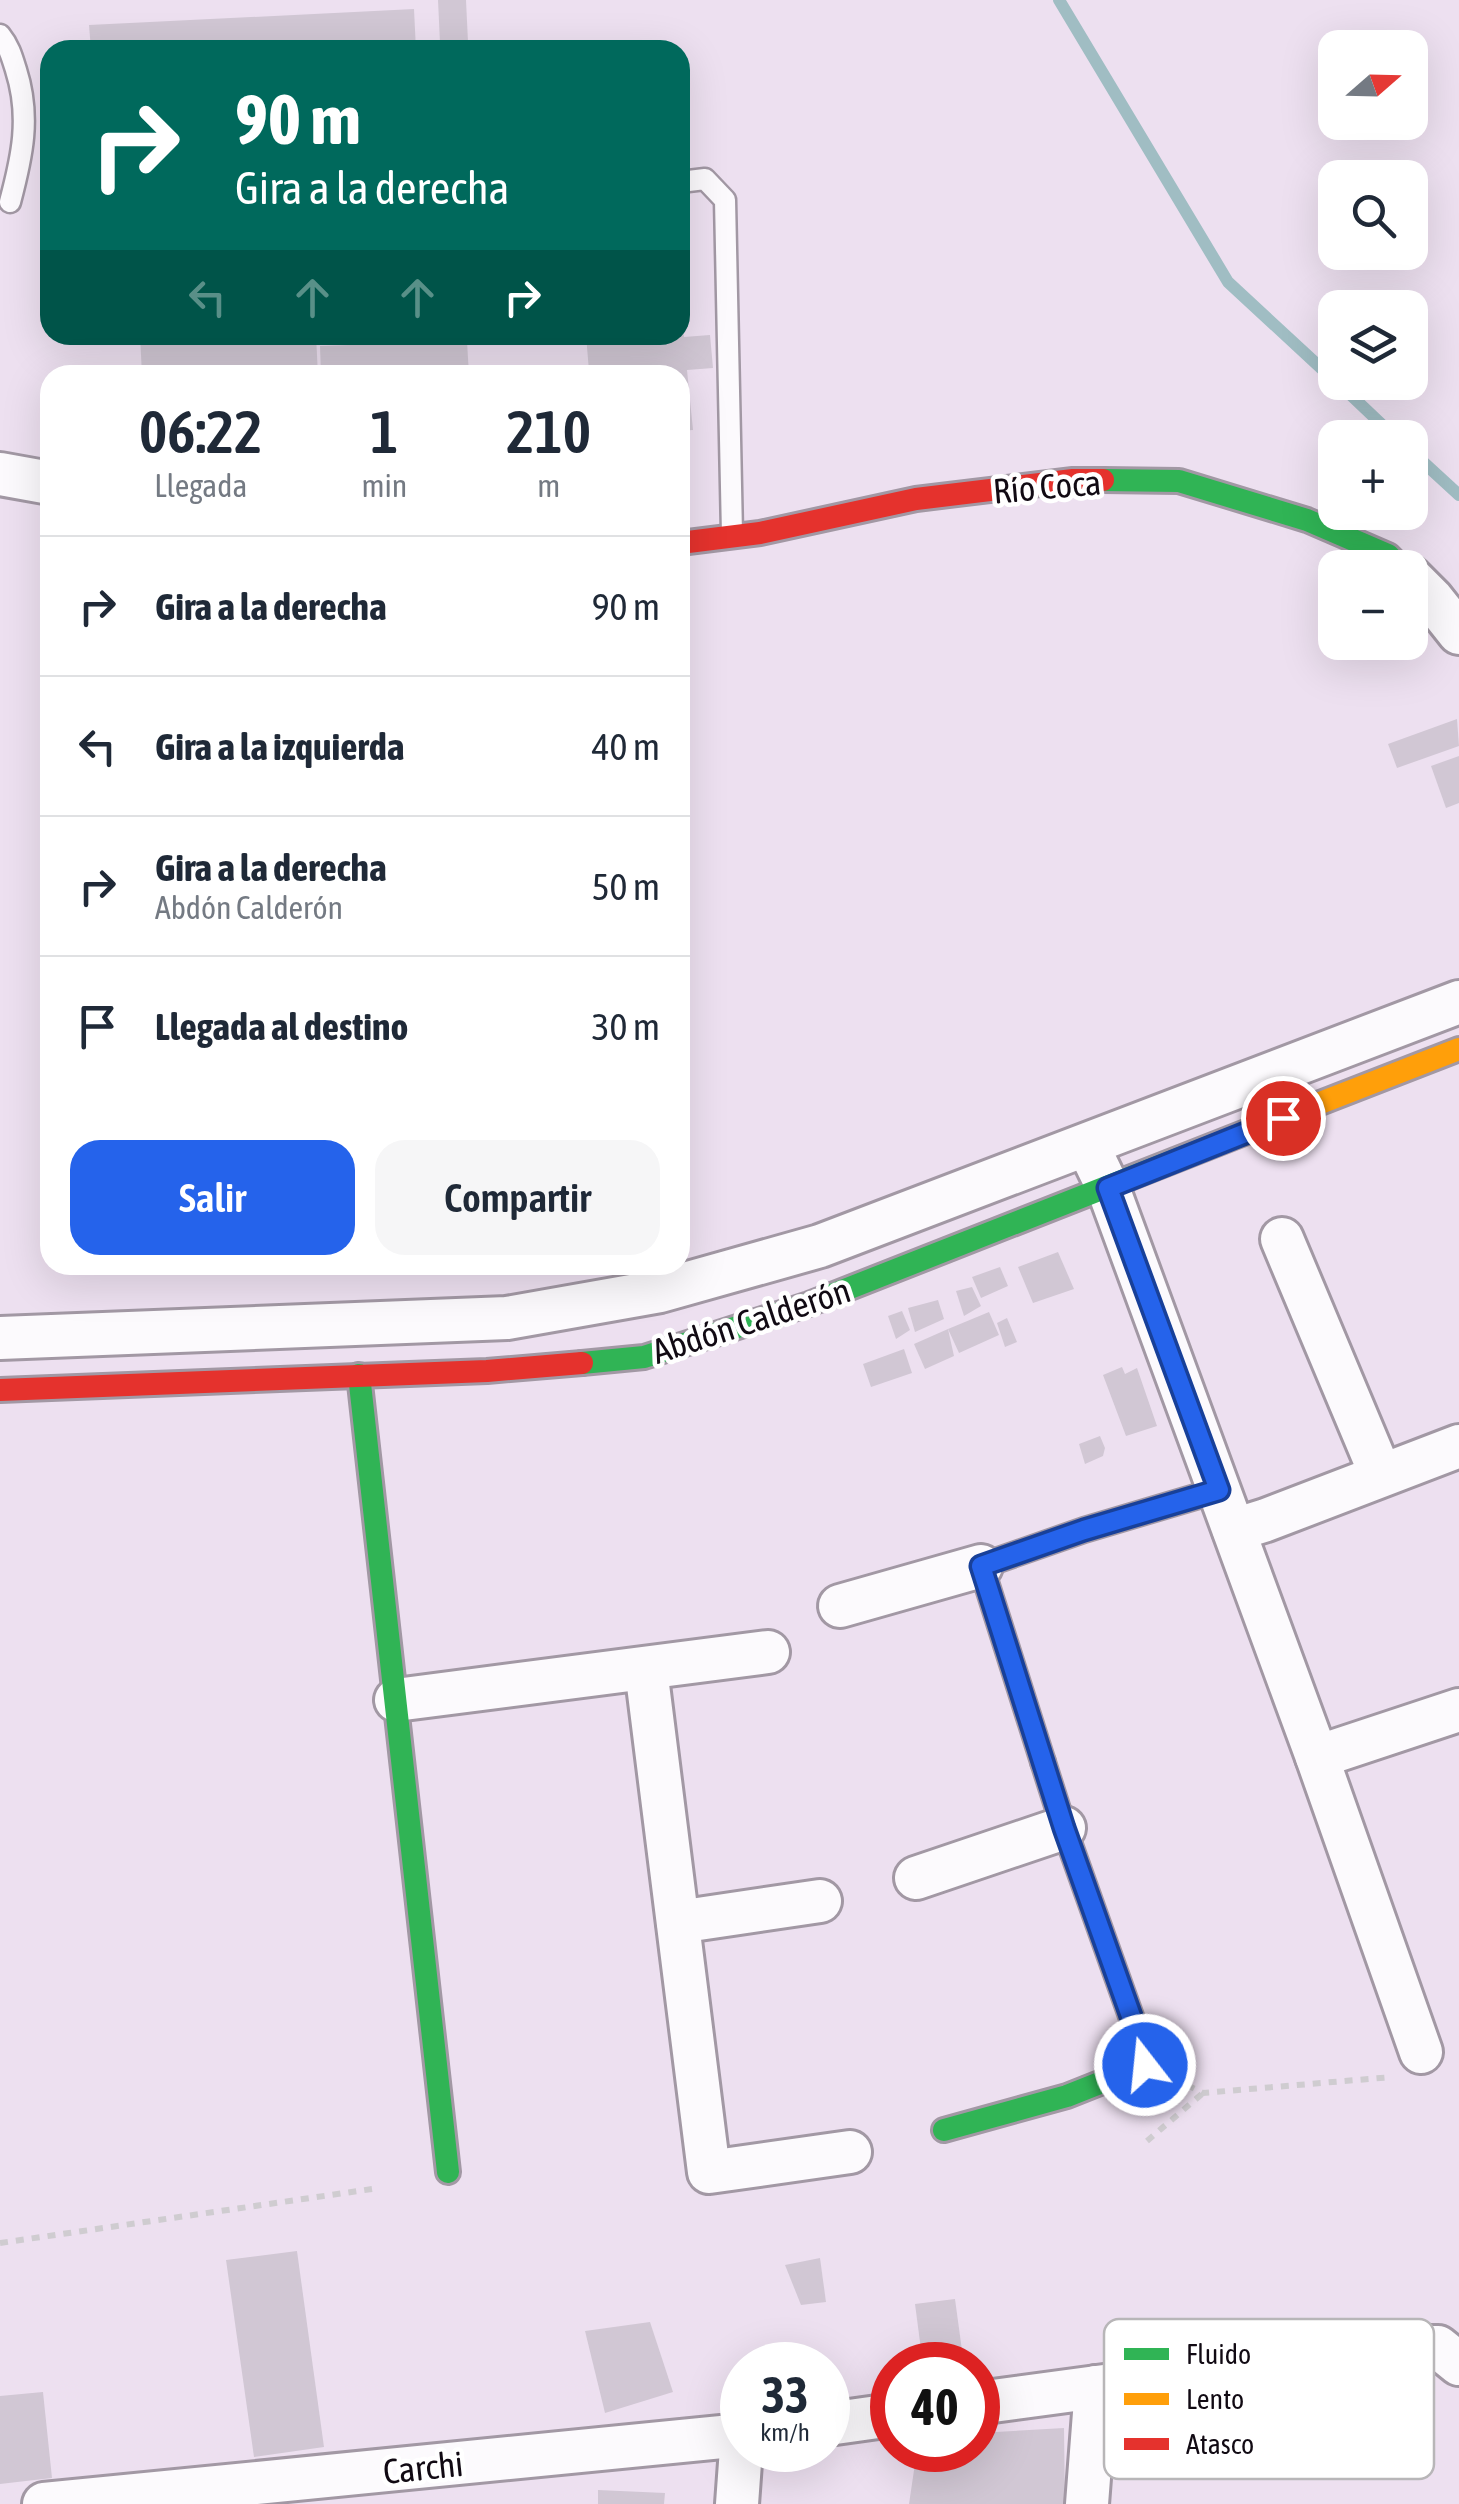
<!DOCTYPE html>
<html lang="es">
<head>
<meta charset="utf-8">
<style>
  :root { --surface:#fff; --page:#f6f6f7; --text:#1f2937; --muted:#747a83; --line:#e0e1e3; --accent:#2563eb }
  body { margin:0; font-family:"Asap Condensed",sans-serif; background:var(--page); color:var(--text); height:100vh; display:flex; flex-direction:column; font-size:38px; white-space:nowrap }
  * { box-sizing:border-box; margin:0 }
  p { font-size:32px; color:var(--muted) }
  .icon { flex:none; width:55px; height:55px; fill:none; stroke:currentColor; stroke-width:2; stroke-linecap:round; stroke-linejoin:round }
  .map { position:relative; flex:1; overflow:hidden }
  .panel { position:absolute; left:40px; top:365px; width:650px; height:910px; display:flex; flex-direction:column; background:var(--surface); border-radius:30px; box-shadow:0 10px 40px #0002 }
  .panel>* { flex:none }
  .hud { position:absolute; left:40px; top:40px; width:650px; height:305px; border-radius:30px; box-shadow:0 10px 40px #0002; background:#00695c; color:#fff; overflow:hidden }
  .needle { width:65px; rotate:70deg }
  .tools { position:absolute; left:1318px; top:30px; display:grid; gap:20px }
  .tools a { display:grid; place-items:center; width:110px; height:110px; border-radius:20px; background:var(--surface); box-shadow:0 10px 40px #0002; font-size:50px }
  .speed { position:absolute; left:720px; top:2342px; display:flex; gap:20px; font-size:50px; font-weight:700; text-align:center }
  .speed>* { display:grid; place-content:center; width:130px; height:130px; border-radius:50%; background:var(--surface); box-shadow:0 10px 40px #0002; line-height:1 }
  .speed small { font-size:25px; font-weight:400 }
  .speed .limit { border:15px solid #d22; background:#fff; color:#111 }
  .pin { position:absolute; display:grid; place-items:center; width:85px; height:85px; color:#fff; margin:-42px; border:5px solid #fff; border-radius:50%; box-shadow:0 2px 10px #0007 }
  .me { position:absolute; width:110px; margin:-55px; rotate:344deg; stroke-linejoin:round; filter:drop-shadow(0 0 8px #0008) }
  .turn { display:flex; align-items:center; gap:35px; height:210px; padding:0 30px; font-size:45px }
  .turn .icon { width:130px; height:130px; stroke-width:2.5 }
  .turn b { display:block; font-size:70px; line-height:85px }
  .lanes { display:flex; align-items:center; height:95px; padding:0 30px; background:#0003; justify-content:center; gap:50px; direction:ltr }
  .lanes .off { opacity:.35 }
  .eta { display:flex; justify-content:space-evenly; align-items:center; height:170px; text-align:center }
  .eta b { font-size:60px; font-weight:600; line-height:70px }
  .cta { display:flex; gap:20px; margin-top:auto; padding:20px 30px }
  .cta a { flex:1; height:115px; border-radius:30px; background:var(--accent); color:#fff; font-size:40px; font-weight:600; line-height:115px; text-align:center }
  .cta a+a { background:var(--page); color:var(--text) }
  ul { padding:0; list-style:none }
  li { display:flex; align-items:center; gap:30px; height:140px; padding:0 30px; border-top:2px solid var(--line) }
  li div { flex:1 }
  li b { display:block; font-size:38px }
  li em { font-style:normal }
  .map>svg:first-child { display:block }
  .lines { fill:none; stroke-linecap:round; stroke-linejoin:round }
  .stream { stroke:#a0bdc3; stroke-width:12 }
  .building { fill:#d1c7d4 }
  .lane-casing { stroke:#a298a4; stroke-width:25 }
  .street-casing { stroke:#a298a4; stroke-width:48 }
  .fast-casing { stroke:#a298a4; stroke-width:28 }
  .slow-casing { stroke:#a298a4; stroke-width:28 }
  .jam-casing { stroke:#a298a4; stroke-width:28 }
  .path { stroke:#cfccd0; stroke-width:6; stroke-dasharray:8 8; stroke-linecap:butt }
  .lane { stroke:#fcfafd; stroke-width:20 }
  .street { stroke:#fcfafd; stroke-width:42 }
  .fast { stroke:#30b455; stroke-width:22 }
  .slow { stroke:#ff9f0a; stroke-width:22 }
  .jam { stroke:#e5322d; stroke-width:22 }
  .route-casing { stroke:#184099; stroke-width:25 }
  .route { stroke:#2563eb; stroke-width:18 }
  .labels { text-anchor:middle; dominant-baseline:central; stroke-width:9; stroke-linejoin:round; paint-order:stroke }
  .street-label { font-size:35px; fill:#110a13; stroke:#fff }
  .key { fill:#fff; stroke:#b8b6b8; stroke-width:2.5 }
  .key-label { font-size:28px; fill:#110a13 }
</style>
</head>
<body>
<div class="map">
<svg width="1459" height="2504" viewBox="0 0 1459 2504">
  <rect width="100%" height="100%" fill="#ede0f0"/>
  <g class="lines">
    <g class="stream">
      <path d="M1059 0 1228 282 1335 381"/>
      <path d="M1337 382 1396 438"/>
      <path d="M1410 450 1459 495"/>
    </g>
  </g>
  <g class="building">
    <path d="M438 0H466L468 42 440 43Z"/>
    <path d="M414 9 416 50H91L89 25Z"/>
    <path d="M680 322H682L684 337 710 335 713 368 687 370 693 430 680 431V375H598V370L589 371 586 335H680Z"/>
    <path d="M140 335H316L318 375H142Z"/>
    <path d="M319 335H358V342L320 344Z"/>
    <path d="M467 341 469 375H321L320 346Z"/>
    <path d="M1457 719 1459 746 1397 768 1388 744Z"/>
    <path d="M1459 756V803L1446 808 1431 766Z"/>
    <path d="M1058 1252 1074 1289 1033 1303 1018 1267Z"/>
    <path d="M1000 1267 1008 1286 981 1298 972 1277Z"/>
    <path d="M972 1287 981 1306 964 1316 956 1291Z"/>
    <path d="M938 1300 944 1319 915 1332 908 1308Z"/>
    <path d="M902 1311 910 1330 896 1339 888 1316Z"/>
    <path d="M989 1312 999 1335 959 1353 948 1329Z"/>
    <path d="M1007 1318 1017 1342 1005 1347 997 1323Z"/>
    <path d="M948 1329 954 1356 925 1369 914 1344Z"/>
    <path d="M904 1349 912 1373 871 1387 863 1364Z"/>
    <path d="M1122 1367 1125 1374 1137 1368 1157 1426 1126 1436 1103 1375Z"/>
    <path d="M1100 1436 1105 1448 1103 1456 1085 1464 1079 1444Z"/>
    <path d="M297 2251 324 2447 254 2457 226 2260Z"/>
    <path d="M820 2258 826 2302 801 2305 785 2265Z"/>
    <path d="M955 2299 964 2365H923L915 2304Z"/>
    <path d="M650 2322 673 2392 605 2413 585 2331Z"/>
    <path d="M43 2392 52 2478 0 2484V2396Z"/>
    <path d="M1064 2428 1065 2504H909L917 2450H978V2433Z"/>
    <path d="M598 2490 665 2493 664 2504H598Z"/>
  </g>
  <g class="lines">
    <defs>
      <g id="lane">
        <path d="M0 35C9 46 12 57 16 70 31 117 22 157 10 202"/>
        <path d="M680 182 705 179 725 200 732 534"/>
      </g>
      <g id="street">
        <path d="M0 474 50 483"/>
        <path d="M1410 577 1432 599 1459 633"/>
        <path d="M1094 1159 1108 1188 1317 1757 1421 2052"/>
        <path d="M1282 1239 1381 1475"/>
        <path d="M0 1338 507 1318 660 1291 820 1246 1459 1002"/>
        <path d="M1234 1530 1266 1520 1459 1446"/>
        <path d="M840 1606 981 1566"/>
        <path d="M646 1669 709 2172 850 2152"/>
        <path d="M396 1700 768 1652"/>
        <path d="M1317 1757 1459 1710"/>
        <path d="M916 1878 1064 1828"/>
        <path d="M678 1922 820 1901"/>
        <path d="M978 2403 1394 2347H1438L1459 2364"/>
        <path d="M828 2424 892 2415"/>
        <path d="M44 2504 742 2435"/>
        <path d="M737 2504 742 2435"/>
        <path d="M1087 2504 1096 2387"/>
      </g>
      <g id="fast">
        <path d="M1103 480 1179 481 1307 520 1388 555 1401 568"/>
        <path d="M582 1363 644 1357 809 1304 1315 1105"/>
        <path d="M359 1375 448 2172"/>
        <path d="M944 2130 1067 2096 1145 2065 1137 2033 1064 1828 1043 1762"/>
      </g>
      <path id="slow" d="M1315 1105 1459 1049"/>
      <g id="jam">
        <path d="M680 543 760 533 916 499 1073 480H1103"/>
        <path d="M0 1390 487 1371 582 1363"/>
        <path d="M1043 1762 981 1566 1084 1530 1219 1490"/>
      </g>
    </defs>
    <use href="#lane" class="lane-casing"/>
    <use href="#street" class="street-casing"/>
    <use href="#fast" class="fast-casing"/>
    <use href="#slow" class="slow-casing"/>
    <use href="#jam" class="jam-casing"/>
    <g class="path">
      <path d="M1187 2085 1203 2093 1392 2077"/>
      <path d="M1147 2141 1203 2093"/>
      <path d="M0 2243 372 2189"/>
    </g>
    <use href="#lane" class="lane"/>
    <use href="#street" class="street"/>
    <use href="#fast" class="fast"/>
    <use href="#slow" class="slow"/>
    <use href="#jam" class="jam"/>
  </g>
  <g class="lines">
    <defs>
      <path id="route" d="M1145 2065 1137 2033 1064 1828 981 1566 1084 1530 1219 1490 1108 1188 1283 1118"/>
    </defs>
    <use href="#route" class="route-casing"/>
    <use href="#route" class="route"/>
  </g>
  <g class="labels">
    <g class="street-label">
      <text transform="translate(1047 486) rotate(-5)">Río Coca</text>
      <text transform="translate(751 1320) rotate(-18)">Abdón Calderón</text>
      <text transform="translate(423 2467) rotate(-6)">Carchi</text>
    </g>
  </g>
  <rect x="1104" y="2319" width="330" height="160" rx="15" class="key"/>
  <rect x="1124" y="2348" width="45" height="12" fill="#30b455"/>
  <rect x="1124" y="2393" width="45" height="12" fill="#ff9f0a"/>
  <rect x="1124" y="2438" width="45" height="12" fill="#e5322d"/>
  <g class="key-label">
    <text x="1186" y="2364">Fluido</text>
    <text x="1186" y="2409">Lento</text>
    <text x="1186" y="2454">Atasco</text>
  </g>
</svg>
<div class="tools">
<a><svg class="needle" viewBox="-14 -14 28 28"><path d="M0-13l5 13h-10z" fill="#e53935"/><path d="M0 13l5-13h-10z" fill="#747a83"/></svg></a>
<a><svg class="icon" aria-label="search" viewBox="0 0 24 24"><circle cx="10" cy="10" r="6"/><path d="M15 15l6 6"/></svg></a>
<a><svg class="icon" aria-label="layers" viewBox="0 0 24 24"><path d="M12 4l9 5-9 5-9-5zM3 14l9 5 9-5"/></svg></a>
<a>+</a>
<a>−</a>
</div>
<div class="speed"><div>33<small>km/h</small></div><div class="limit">40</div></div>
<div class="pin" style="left:1283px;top:1118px;background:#d93025"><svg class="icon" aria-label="arrive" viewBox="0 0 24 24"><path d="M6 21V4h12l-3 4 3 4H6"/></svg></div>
<svg class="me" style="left:1145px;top:2065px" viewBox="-20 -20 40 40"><circle r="17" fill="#2563eb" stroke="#fff" stroke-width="3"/><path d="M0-11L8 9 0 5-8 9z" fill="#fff"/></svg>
<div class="hud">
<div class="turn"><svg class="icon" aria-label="right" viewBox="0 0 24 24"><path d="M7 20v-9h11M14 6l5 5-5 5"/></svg><div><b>90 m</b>Gira a la derecha</div></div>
<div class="lanes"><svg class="icon off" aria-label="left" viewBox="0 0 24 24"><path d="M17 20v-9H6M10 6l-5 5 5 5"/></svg><svg class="icon off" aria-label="ahead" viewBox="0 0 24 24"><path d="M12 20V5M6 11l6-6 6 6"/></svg><svg class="icon off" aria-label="ahead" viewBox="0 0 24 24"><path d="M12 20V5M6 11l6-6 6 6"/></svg><svg class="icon" aria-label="right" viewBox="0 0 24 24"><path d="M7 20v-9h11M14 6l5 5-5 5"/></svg></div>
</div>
<section class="panel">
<div class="eta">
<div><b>06:22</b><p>Llegada</p></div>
<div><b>1</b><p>min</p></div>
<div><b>210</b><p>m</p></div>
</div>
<ul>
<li><svg class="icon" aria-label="right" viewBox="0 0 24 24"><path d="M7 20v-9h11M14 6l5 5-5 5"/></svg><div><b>Gira a la derecha</b></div><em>90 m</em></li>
<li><svg class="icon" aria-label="left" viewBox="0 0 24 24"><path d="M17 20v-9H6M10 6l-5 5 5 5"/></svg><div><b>Gira a la izquierda</b></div><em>40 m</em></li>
<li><svg class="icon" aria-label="right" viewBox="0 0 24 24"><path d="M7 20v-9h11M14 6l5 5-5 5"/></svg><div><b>Gira a la derecha</b><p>Abdón Calderón</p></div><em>50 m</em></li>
<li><svg class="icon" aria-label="arrive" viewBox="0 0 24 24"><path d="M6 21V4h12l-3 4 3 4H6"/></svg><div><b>Llegada al destino</b></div><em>30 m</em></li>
</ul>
<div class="cta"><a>Salir</a><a>Compartir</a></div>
</section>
</div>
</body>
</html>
